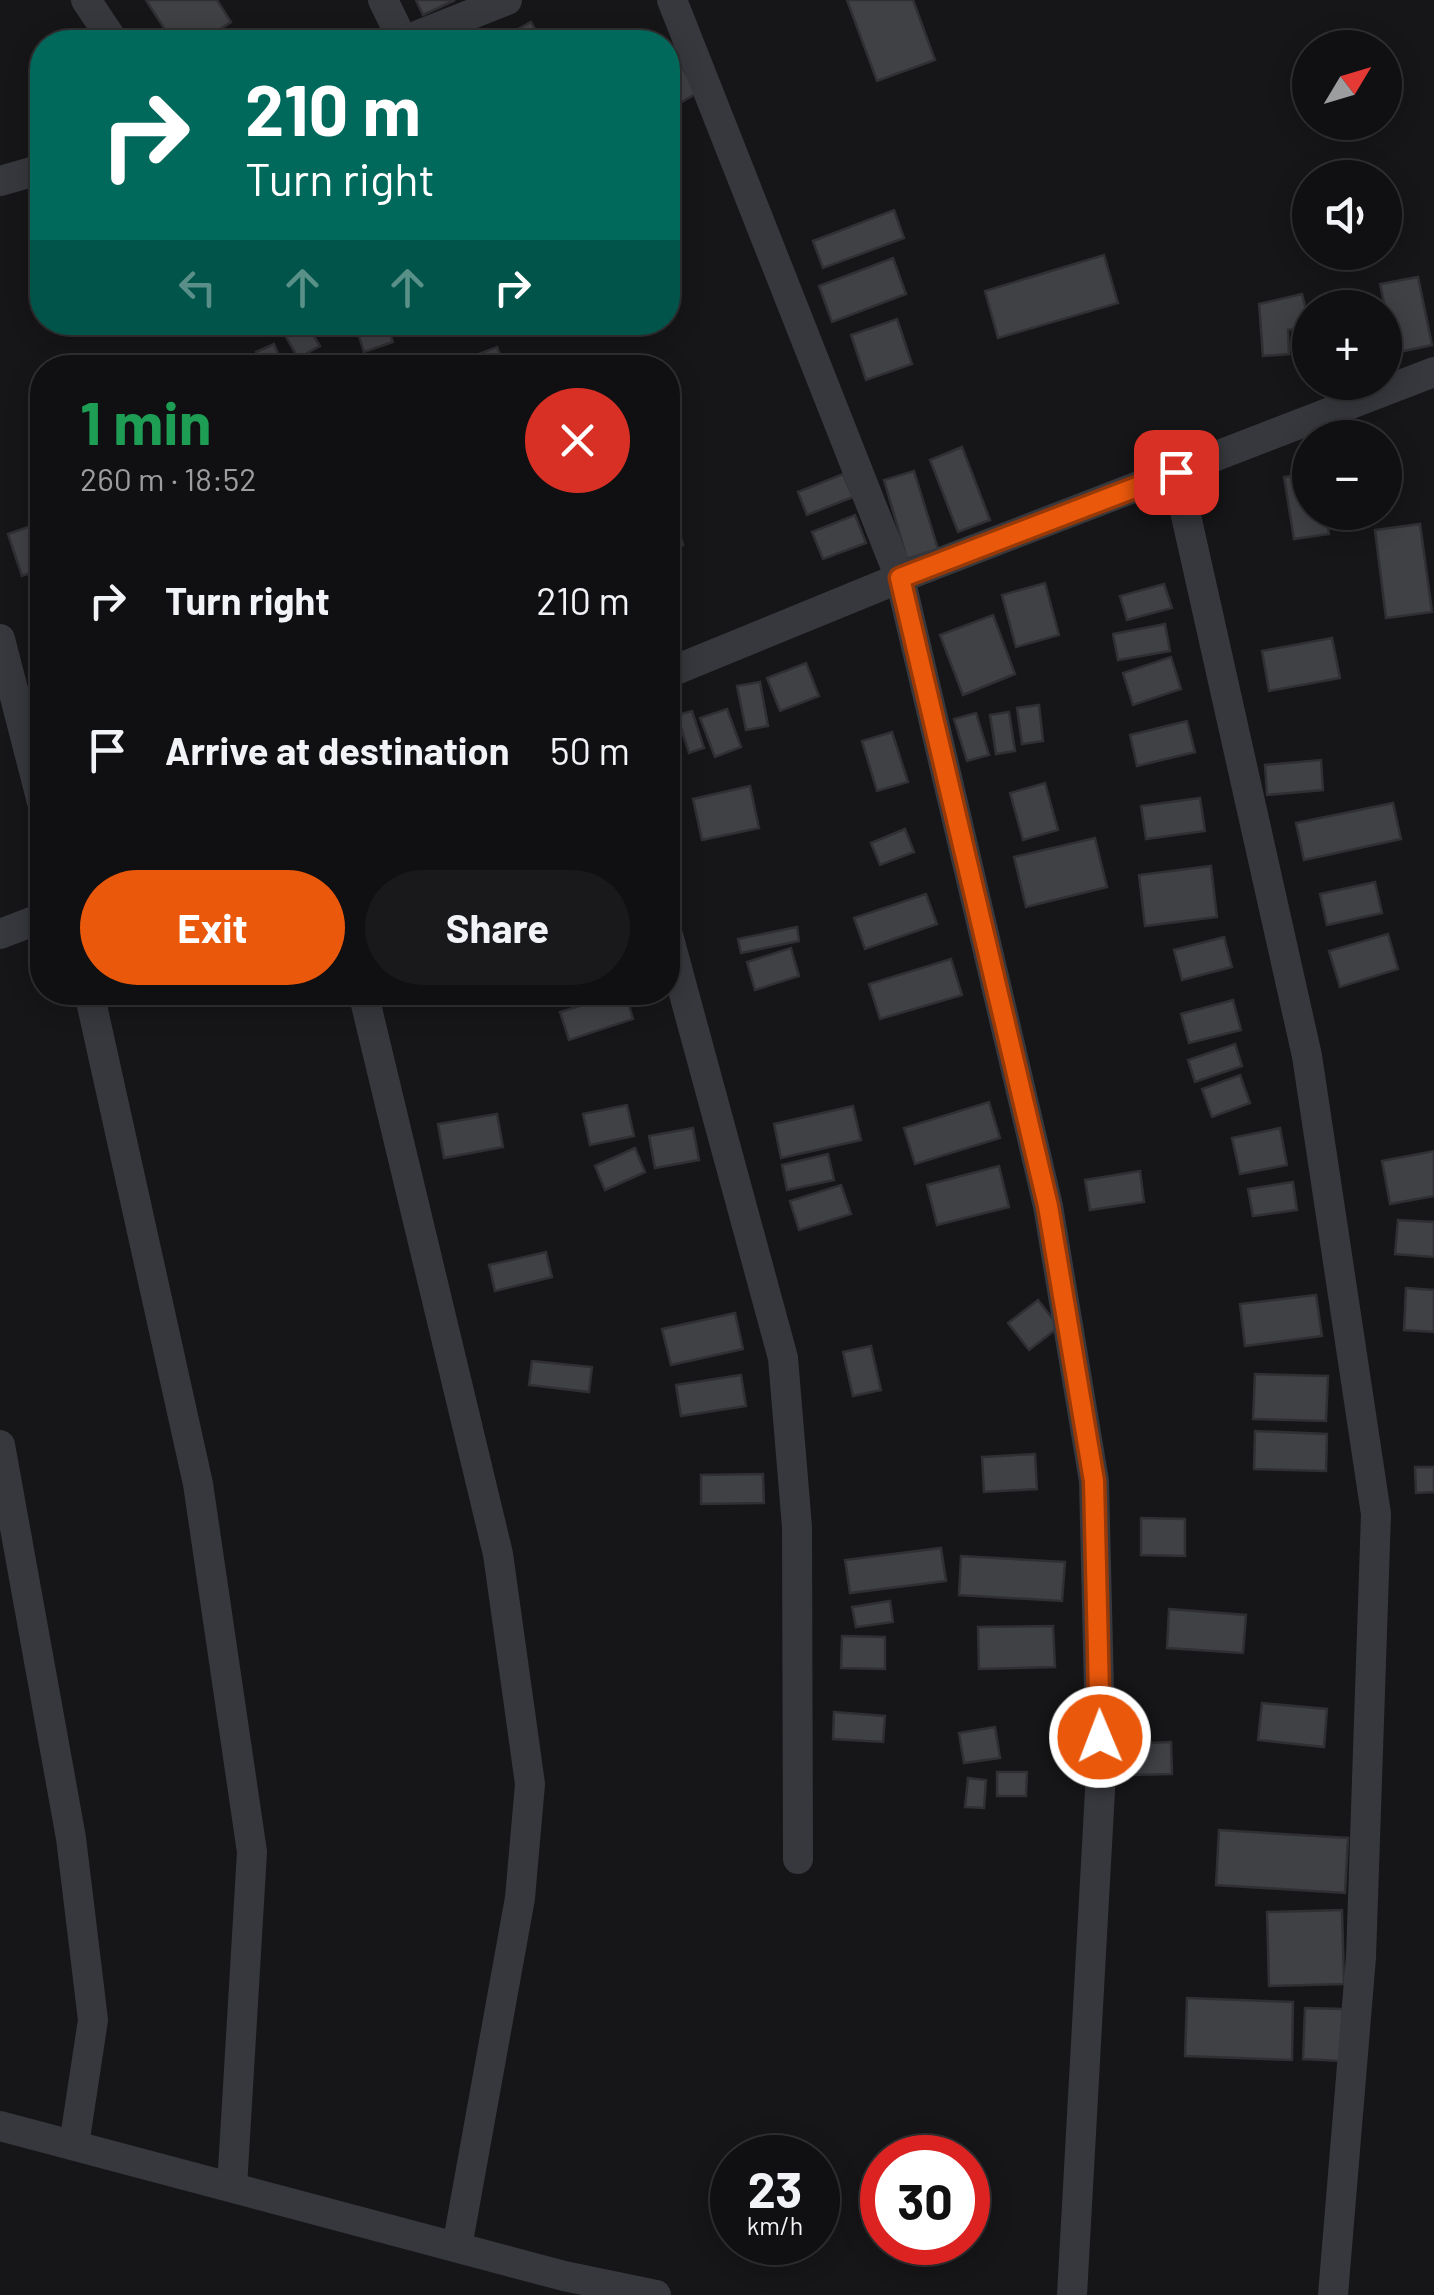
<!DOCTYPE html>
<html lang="en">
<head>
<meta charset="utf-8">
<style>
  :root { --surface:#101012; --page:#19191b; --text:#f1f3f6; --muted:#9c9d9f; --line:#303032; --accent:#ea580c }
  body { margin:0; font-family:Barlow,sans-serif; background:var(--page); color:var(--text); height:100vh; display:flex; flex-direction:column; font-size:38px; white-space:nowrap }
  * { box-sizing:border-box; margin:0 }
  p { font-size:32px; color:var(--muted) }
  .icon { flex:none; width:55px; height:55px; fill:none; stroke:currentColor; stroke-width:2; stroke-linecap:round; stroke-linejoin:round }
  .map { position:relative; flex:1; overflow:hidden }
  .panel { position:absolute; left:30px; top:355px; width:650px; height:650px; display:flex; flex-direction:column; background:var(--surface); border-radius:40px; box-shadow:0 5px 25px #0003,0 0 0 2px var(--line) }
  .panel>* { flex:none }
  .banner { position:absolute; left:30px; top:30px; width:650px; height:305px; border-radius:40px; box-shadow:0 5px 25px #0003,0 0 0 2px var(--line); background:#00695c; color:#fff; overflow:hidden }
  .needle { width:65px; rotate:52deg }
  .controls { position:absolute; left:1292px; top:30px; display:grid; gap:20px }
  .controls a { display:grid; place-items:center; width:110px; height:110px; border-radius:50%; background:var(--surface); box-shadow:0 5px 25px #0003,0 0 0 2px var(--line); font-size:50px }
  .speed { position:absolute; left:710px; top:2135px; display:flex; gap:20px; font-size:50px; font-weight:700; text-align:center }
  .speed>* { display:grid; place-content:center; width:130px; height:130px; border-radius:50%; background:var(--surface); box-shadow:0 5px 25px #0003,0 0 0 2px var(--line); line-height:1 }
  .speed small { font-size:25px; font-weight:400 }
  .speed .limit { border:15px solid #d22; background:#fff; color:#111 }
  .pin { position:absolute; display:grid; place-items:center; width:85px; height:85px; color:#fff; margin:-42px; border-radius:20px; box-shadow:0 5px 15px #0006 }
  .me { position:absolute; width:110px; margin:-55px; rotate:359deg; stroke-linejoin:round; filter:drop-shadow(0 0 8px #0008) }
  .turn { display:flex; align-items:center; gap:35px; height:210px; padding:0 50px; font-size:45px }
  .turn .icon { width:130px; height:130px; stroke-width:2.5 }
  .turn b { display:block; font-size:70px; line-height:85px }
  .lanes { display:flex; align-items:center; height:95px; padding:0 50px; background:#0003; justify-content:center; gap:50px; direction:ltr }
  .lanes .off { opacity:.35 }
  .round { display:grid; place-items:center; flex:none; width:105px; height:105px; border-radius:52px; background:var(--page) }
  .head { display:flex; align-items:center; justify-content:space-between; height:170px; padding:0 50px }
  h1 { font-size:60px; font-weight:700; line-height:75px; color:#1e9e55 }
  .primary-button { display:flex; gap:20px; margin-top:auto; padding:20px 50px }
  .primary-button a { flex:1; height:115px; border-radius:60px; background:var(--accent); color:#fff; font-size:40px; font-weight:700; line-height:115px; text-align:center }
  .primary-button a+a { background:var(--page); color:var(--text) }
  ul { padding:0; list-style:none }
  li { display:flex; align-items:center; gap:30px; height:150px; padding:0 50px }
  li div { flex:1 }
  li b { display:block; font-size:38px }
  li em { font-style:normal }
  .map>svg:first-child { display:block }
  .building { fill:#404145; stroke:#303034; stroke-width:2.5 }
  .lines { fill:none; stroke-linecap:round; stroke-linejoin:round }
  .minor { stroke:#37383d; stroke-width:30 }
  .route-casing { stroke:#983908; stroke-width:25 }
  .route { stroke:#ea580c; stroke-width:18 }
</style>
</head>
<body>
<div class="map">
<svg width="1434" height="2295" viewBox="0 0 1434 2295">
  <rect width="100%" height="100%" fill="#161618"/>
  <g class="building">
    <path d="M146 0H217L231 22 200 42H173Z"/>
    <path d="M416 0H455L423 15Z"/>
    <path d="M847 0H913L935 60 877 81Z"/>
    <path d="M531 22 542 42H508L504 37Z"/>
    <path d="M682 67 697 93 668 110V75Z"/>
    <path d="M894 210 904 238 823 268 813 241Z"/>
    <path d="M42 217V248L33 220Z"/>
    <path d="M1104 255 1118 303 998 338 985 291Z"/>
    <path d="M893 258 906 294 832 322 819 286Z"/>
    <path d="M1418 277 1432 345 1395 353 1380 284Z"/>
    <path d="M1302 294 1310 325 1288 330 1289 354 1263 356 1259 304Z"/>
    <path d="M1352 303 1353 308H1318V306Z"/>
    <path d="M897 319 912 364 866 380 851 335Z"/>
    <path d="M306 323 320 346 298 358 285 335Z"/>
    <path d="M387 325 393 342 364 352 359 336Z"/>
    <path d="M274 344 284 367V368H263L256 352Z"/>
    <path d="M497 347 505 368H484L479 354Z"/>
    <path d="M962 447 990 520 958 532 930 460Z"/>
    <path d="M914 471 938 549 907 559 884 480Z"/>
    <path d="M1310 473V512H1325L1329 534 1294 539 1284 477Z"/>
    <path d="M843 474 853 497 807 515 798 492Z"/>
    <path d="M668 489 683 545 668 549Z"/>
    <path d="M855 515 866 543 823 559 812 532Z"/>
    <path d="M42 522V569L22 576 8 534Z"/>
    <path d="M1420 524 1432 612 1386 618 1375 530Z"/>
    <path d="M1045 583 1059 635 1016 647 1002 595Z"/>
    <path d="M1164 584 1172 608 1127 620 1120 596Z"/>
    <path d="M993 615 1015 674 963 695 940 635Z"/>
    <path d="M1165 624 1170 651 1118 660 1113 634Z"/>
    <path d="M1332 638 1340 678 1269 691 1262 651Z"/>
    <path d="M1171 657 1181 689 1133 705 1123 673Z"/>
    <path d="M806 663 819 696 780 711 767 678Z"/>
    <path d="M760 682 768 726 746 730 737 686Z"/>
    <path d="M1039 705 1043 741 1022 744 1017 708Z"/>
    <path d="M727 709 741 747 715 757 700 718Z"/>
    <path d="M692 711 704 748 689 753 677 715Z"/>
    <path d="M1009 712 1015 751 996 754 990 715Z"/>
    <path d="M976 713 989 755 967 761 954 719Z"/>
    <path d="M1187 721 1195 752 1137 766 1130 735Z"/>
    <path d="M892 732 908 782 877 791 862 741Z"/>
    <path d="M1321 760 1323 790 1267 795 1265 765Z"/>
    <path d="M1045 783 1058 830 1023 840 1010 793Z"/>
    <path d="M750 786 759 828 702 840 693 799Z"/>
    <path d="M1200 798 1205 831 1146 839 1141 806Z"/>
    <path d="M1393 803 1401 839 1304 860 1296 823Z"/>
    <path d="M905 829 914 852 880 865 871 843Z"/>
    <path d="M1095 838 1107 887 1026 907 1014 857Z"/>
    <path d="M1211 866 1217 917 1145 926 1139 875Z"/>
    <path d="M1375 882 1382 913 1327 925 1320 894Z"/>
    <path d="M926 894 937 924 865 949 854 918Z"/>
    <path d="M797 927 799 941 741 953 738 939Z"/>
    <path d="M1388 934 1398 969 1340 987 1329 951Z"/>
    <path d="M1224 937 1232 967 1182 980 1174 950Z"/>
    <path d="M791 948 799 976 755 990 747 962Z"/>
    <path d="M951 959 962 995 880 1019 869 984Z"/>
    <path d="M428 992H488V1000L428 1003Z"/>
    <path d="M625 992 633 1019 569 1040 560 1012Z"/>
    <path d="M1233 1000 1241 1030 1189 1043 1181 1014Z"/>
    <path d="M1235 1044 1242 1066 1195 1082 1188 1060Z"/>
    <path d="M1240 1075 1250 1103 1212 1117 1202 1089Z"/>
    <path d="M989 1102 1000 1138 915 1164 904 1128Z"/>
    <path d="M627 1105 634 1136 590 1145 583 1114Z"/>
    <path d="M853 1106 861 1140 781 1158 774 1124Z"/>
    <path d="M497 1114 503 1147 444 1158 438 1124Z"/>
    <path d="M693 1128 699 1160 655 1168 649 1136Z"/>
    <path d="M1280 1128 1287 1165 1240 1174 1232 1138Z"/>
    <path d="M635 1148 645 1172 605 1190 595 1166Z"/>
    <path d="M1434 1151V1196L1390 1204 1382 1161Z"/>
    <path d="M828 1154 834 1180 787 1190 782 1165Z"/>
    <path d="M999 1166 1009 1207 937 1225 927 1185Z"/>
    <path d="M1140 1171 1144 1202 1090 1210 1085 1180Z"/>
    <path d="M1293 1182 1297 1210 1253 1216 1248 1189Z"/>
    <path d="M841 1185 851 1214 799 1230 790 1201Z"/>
    <path d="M1398 1220 1434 1222V1257L1395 1254Z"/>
    <path d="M546 1252 552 1277 495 1291 489 1265Z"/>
    <path d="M1406 1288 1434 1290V1332L1404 1330Z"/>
    <path d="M1316 1295 1322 1336 1245 1346 1240 1304Z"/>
    <path d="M1038 1300 1059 1327 1029 1350 1008 1323Z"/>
    <path d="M735 1313 743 1349 671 1365 662 1329Z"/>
    <path d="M871 1346 881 1390 853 1396 843 1352Z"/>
    <path d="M532 1361 592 1367 589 1392 529 1385Z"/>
    <path d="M1255 1374 1328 1376 1326 1421 1253 1419Z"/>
    <path d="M741 1375 746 1406 681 1416 676 1385Z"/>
    <path d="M1255 1431 1327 1434 1326 1471 1254 1469Z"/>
    <path d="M1035 1454 1037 1489 984 1492 982 1457Z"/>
    <path d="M1415 1467H1434V1492L1416 1493Z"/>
    <path d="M763 1474 764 1503 701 1504V1475Z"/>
    <path d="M1141 1518 1185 1519V1556L1141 1555Z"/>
    <path d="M941 1548 946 1581 850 1593 845 1560Z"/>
    <path d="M961 1556 1065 1562 1062 1601 959 1595Z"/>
    <path d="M890 1601 893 1622 856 1627 852 1607Z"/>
    <path d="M1169 1609 1246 1615 1243 1653 1167 1648Z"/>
    <path d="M1053 1626 1055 1667 979 1669 978 1627Z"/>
    <path d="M842 1636 885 1637V1669L841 1668Z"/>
    <path d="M1262 1703 1327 1709 1324 1747 1258 1740Z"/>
    <path d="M834 1712 885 1716 883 1742 833 1739Z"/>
    <path d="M995 1727 1000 1758 964 1763 959 1733Z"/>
    <path d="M1171 1742 1172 1774 1129 1775 1128 1744Z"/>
    <path d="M997 1772H1027L1026 1796H997Z"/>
    <path d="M968 1778 986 1780 984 1808 965 1807Z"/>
    <path d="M1219 1830 1348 1838 1345 1893 1216 1885Z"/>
    <path d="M1342 1910 1344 1984 1269 1986 1267 1912Z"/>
    <path d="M1187 1998 1293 2002 1292 2060 1185 2056Z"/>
    <path d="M1305 2008 1343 2009 1341 2061 1303 2059Z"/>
  </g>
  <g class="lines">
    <g class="minor">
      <path d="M86 0 114 42"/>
      <path d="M383 0 403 41"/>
      <path d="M672 0 900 578 1048 1206 1094 1481 1101 1773 1072 2295"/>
      <path d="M401 42 507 0"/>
      <path d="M0 181 42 169"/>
      <path d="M1176 471 1307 1056 1376 1514 1361 1957 1333 2295"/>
      <path d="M0 639 42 802"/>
      <path d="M668 673 900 578 1434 372"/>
      <path d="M0 934 42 918"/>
      <path d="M668 935 783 1358 797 1527 798 1859"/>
      <path d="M89 992 198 1484 252 1852 232 2187"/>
      <path d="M363 992 498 1554 530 1784 520 1898 457 2247"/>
      <path d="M0 1445 71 1838 93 2020 74 2145"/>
      <path d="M0 2126 564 2276 656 2295"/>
    </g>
  </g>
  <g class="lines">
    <defs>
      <path id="route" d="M1100 1737 1094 1481 1048 1206 900 578 1176 472"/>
    </defs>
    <use href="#route" class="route-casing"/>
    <use href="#route" class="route"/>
  </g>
</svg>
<div class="controls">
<a><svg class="needle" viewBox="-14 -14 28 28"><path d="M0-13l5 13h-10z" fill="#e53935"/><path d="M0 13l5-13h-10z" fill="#9c9d9f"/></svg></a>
<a><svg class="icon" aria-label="sound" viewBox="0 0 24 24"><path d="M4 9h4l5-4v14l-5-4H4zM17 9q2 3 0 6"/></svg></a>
<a>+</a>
<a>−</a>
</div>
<div class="speed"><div>23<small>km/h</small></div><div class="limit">30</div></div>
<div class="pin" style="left:1176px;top:472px;background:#d93025"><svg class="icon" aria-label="arrive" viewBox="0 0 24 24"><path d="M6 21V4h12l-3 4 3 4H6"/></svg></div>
<svg class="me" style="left:1100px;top:1737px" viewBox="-20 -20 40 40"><circle r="17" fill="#ea580c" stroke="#fff" stroke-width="3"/><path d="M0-11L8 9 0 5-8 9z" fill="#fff"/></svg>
<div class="banner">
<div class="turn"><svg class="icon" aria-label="right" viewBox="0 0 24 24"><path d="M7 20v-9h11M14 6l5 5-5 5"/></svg><div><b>210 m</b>Turn right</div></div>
<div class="lanes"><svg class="icon off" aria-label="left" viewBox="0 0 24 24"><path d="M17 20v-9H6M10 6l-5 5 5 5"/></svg><svg class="icon off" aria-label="ahead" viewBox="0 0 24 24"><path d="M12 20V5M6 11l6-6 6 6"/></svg><svg class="icon off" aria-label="ahead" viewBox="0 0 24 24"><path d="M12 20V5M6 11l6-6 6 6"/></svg><svg class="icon" aria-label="right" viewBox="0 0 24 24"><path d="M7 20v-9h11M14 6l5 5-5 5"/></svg></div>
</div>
<section class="panel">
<div class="head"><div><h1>1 min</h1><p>260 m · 18:52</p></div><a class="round" style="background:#d93025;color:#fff"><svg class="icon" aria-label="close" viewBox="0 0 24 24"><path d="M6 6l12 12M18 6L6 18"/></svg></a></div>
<ul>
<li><svg class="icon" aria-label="right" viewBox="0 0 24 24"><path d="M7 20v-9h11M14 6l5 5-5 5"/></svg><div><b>Turn right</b></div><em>210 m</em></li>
<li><svg class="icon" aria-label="arrive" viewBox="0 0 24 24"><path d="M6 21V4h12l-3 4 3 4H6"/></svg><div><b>Arrive at destination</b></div><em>50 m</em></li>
</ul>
<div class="primary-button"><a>Exit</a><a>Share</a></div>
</section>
</div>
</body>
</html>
